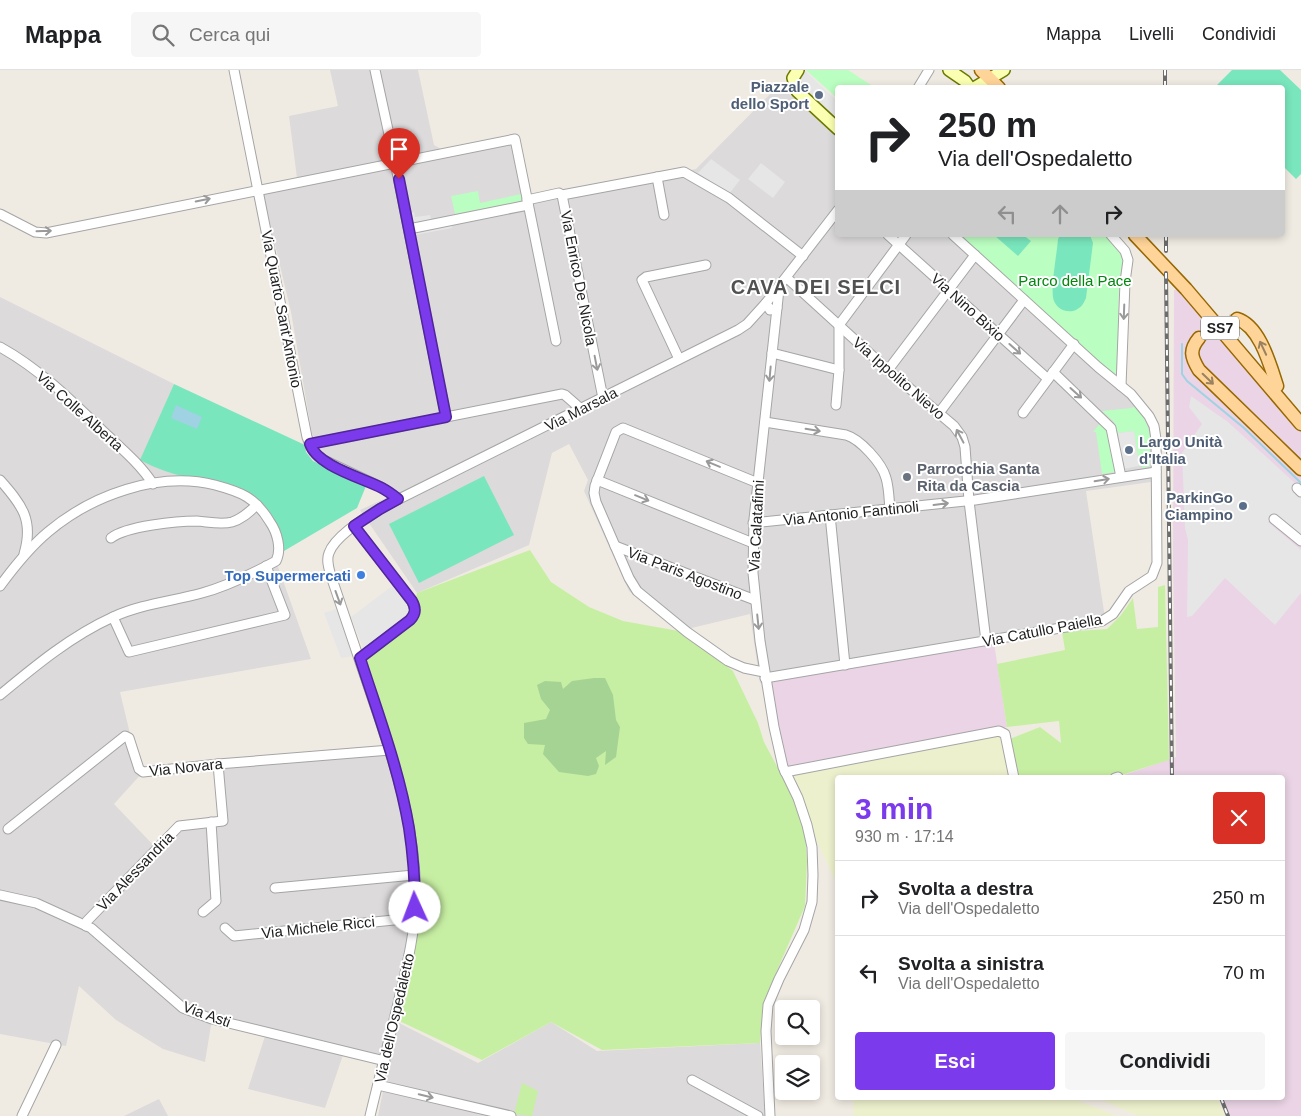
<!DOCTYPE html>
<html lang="it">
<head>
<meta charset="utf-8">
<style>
  :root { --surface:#fff; --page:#f6f6f6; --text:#202124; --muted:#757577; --line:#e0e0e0; --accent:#7c3aed }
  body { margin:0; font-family:Arial,sans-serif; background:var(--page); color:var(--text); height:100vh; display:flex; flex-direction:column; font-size:19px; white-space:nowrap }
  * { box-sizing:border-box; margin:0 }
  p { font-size:16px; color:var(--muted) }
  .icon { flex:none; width:28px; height:28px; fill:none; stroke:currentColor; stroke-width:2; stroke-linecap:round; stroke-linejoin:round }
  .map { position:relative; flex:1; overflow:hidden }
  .details { position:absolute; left:835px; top:705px; width:450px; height:325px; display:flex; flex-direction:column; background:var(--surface); border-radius:5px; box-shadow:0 2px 8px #0003 }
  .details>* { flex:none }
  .guide { position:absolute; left:835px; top:15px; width:450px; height:152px; border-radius:5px; box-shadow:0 2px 8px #0003; background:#fff; color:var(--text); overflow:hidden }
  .buttons { position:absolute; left:775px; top:930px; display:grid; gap:10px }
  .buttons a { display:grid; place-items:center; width:45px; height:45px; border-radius:5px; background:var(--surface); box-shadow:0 2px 8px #0003; font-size:25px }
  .pin { position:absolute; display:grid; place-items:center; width:42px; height:42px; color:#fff; margin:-51px -21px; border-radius:50% 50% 50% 0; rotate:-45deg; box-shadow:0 0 5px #0007 }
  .pin .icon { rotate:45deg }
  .me { position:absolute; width:55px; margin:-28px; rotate:358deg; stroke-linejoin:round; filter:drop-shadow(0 0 4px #0008) }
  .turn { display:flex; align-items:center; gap:18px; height:105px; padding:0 20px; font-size:22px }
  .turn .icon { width:65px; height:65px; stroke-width:2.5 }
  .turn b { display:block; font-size:35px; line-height:42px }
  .lanes { display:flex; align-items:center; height:48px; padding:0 20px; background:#0003; justify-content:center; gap:25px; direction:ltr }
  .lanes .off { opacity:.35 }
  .round { display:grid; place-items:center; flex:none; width:52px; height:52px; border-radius:5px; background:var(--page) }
  .summary { display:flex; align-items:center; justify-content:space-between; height:85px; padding:0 20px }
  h1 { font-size:30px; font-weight:600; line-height:38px; color:var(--accent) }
  .button { display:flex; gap:10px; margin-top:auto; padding:10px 20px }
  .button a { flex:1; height:58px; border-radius:5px; background:var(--accent); color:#fff; font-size:20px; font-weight:600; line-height:58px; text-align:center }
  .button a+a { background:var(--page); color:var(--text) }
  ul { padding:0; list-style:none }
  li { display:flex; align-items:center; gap:15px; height:75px; padding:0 20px; border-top:1px solid var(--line) }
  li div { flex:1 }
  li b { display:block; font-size:19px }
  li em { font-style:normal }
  header { display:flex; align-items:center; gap:30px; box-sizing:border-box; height:70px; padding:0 25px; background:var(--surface); border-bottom:1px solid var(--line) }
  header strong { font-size:24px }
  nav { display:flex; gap:28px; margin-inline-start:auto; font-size:18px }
  .search { width:350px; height:45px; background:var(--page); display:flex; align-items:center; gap:12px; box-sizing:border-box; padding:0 18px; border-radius:5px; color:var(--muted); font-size:19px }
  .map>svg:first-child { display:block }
  .residential { fill:#dcdada }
  .industrial { fill:#ead4e5 }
  .farmland { fill:#edf0cc }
  .grass { fill:#c7efa3 }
  .forest { fill:#a5d393 }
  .park { fill:#bbfec1 }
  .pitch { fill:#79e6bd }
  .parking { fill:#e6e6e6 }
  .water { fill:#9fd2e2 }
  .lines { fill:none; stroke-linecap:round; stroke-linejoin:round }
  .stream { stroke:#9fd2e2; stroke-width:2 }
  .primary-tunnel { stroke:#c6c2bb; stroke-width:12; stroke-dasharray:12 6; stroke-linecap:butt }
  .street-casing { stroke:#a5a5a5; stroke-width:11 }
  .secondary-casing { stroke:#6b7900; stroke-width:14 }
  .primary-casing { stroke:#976700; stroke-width:15 }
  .street { stroke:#fff; stroke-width:9 }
  .secondary { stroke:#faffb1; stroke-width:11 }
  .primary { stroke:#ffd498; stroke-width:12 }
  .rail-casing { stroke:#6c6c6c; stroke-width:4 }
  .rail { stroke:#fff; stroke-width:2; stroke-dasharray:5.5; stroke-linecap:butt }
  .oneway { stroke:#9a9a9a }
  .oneway2 { stroke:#9a8261 }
  .route-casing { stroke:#51269a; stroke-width:12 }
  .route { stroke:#7c3aed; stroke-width:9 }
  .service-dot { fill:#5c6f8a; stroke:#fff; stroke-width:2 }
  .worship-dot { fill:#6b7280; stroke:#fff; stroke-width:2 }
  .shop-dot { fill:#3f7fe0; stroke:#fff; stroke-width:2 }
  .labels { text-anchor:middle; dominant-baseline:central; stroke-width:4; stroke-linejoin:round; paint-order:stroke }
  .shield { fill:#fff; stroke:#626262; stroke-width:1 }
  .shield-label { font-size:14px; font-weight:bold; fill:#1e1e1e }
  .service-label { font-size:15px; font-weight:bold; fill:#4e5e75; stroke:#fff; text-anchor:end }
  .street-label { font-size:15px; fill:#1e1e1e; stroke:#fff }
  .park-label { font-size:15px; fill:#01860e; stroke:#fff }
  .worship-label { font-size:15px; font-weight:bold; fill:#5b616d; stroke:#fff; text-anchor:start }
  .shop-label { font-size:15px; font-weight:bold; fill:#366cbe; stroke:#fff; text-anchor:end }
  .district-label { font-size:20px; font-weight:bold; letter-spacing:1px; fill:#515151; stroke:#fff }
</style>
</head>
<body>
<header>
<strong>Mappa</strong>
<div class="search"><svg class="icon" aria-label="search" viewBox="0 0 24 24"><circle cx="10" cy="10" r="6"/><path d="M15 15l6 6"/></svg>Cerca qui</div>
<nav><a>Mappa</a><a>Livelli</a><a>Condividi</a></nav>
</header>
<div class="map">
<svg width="1301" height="1046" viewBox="0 0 1301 1046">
  <rect width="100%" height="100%" fill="#f0ebe2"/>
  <g class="residential">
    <path d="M330 0H418L434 75 441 79 516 64 530 130 696 99 779 15 837 67 838 165H949L1136 335 1150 358 1151 412 1086 421 1106 555 760 613 750 544 679 561 629 521 584 421 588 410 569 374 552 383 529 475 417 523 360 440 399 422 327 386 319 377 312 364 291 242 261 115 297 108 289 46 338 36Z"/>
    <path d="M0 227 174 314 141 390 238 421 274 458 276 491 311 589 120 622 138 697 143 702 114 734 157 779 179 756 221 751 218 694 390 680 409 758 415 838 385 991 344 982 325 1038 248 1019 266 963 212 949 205 992 163 979 116 950 79 916 66 976 0 964Z"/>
    <path d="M397 952 478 993 551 952 597 981 760 973 765 1046H378Z"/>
    <path d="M159 1029 168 1046H124Z"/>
  </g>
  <g class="industrial">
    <path d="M1191 216 1301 344V1046H1228L1221 1028H1282V708L1118 707 1176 687 1173 491 1174 220Z"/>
    <path d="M994 573 1007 657 788 700 781 680 771 611Z"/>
  </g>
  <g class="farmland">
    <path d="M1005 664 1014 707 838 708 837 815 785 702Z"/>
    <path d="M853 1028H1072L1116 1046H854Z"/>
    <path d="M1097 1028H1217L1225 1046H1139Z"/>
  </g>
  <g class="grass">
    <path d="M530 480 551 512 589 537 623 551 679 561 716 588 733 601 758 653 764 672 804 747 807 792 805 836 763 933 760 973 602 980 551 952 482 990 395 949 414 848 409 758 360 588 410 558 417 523Z"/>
    <path d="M1165 515 1169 690 1115 707H1014L1007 670 1040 657 1061 673 1059 651 1007 657 997 594 1065 580 1062 562 1107 559 1121 545 1133 528 1137 559 1158 557V517Z"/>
    <path d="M522 1013 538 1021 532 1046 514 1044Z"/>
  </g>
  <path class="forest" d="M594 608H605L613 625 616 650 620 657 616 687 605 695 606 681 596 688 599 696 596 704 588 706 559 702 543 684 545 675 528 674 524 668V653L546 649 550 640 541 629 537 615 545 611 561 612 563 619 572 611Z"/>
  <g class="park">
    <path d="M806 0H848L874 17 838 18 837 28Z"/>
    <path d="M478 121 480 133 521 124 522 131 455 144 451 126Z"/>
    <path d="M960 165H1104L1121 184 1123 191 1119 214 1117 302 1116 304 1111 302Z"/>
    <path d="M1136 335C1153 359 1150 367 1150 396L1142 398V396H1139L1134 361 1118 363 1114 352 1102 341 1132 338Z"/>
    <path d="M1101 352 1109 361 1115 402 1102 404 1096 362H1093Z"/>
  </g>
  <g class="pitch">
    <path d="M1232 0H1280L1301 20V104L1296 109 1283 96 1282 18 1215 17Z"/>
    <path d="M994 165H1023L1031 171 1018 186Z"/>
    <path d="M1060 165H1090L1093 173 1086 228C1083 235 1080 239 1073 241 1063 243 1054 236 1053 227 1051 214 1057 183 1058 169Z"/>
    <path d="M174 314 305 375 306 382 313 391 366 416 357 438 284 481C282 475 282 468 280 462 259 406 210 417 165 401 156 398 148 394 140 390Z"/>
    <path d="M484 406 514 465 419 513 389 454Z"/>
  </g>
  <g class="parking">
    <path d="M805 1 837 31V52L799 19 802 14 798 10Z"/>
    <path d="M711 89 740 110 729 124 698 103Z"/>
    <path d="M761 93 785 112 773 128 748 109Z"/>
    <path d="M414 142 415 147 430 145 431 149 450 146 452 158 415 165 411 143Z"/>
    <path d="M1191 326 1228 352 1296 414 1292 418 1301 427V466L1275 445 1268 452 1301 480V523L1275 555 1225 508 1192 546 1187 547 1188 470 1185 458 1182 383 1202 354 1189 337Z"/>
    <path d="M1134 361 1139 396 1123 399 1118 363Z"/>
    <path d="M395 514 411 535 410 545 363 578 351 547Z"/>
    <path d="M336 539 354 586 341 588 324 543Z"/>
  </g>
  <path class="water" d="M176 335 202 347 197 359 171 348Z"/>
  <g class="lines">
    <path class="stream" d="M1182 274V304L1187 311 1244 358 1301 413"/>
    <path class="primary-tunnel" d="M1199 268 1229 251 1237 249"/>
    <defs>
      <g id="street">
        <path d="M234 0 307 367C311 378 314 384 324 390L381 417 399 429"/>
        <path d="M375 0 395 92 446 347"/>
        <path d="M918 18 929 0"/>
        <path d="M657 107 664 145"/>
        <path d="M562 125 603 328"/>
        <path d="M527 130 559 123 562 125 684 102 729 128 803 186"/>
        <path d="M0 144 35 162 46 163 515 69 556 271"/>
        <path d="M409 159 528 135"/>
        <path d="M888 165 1048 309"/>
        <path d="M1111 165 1125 181 1128 190 1125 212 1121 316"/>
        <path d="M787 208 888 300 954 356 962 367 965 377 969 431 986 571"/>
        <path d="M779 219 777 238 770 240 766 233 838 140"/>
        <path d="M0 277C40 299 73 332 105 363 122 379 140 394 153 414"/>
        <path d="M772 283 839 300"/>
        <path d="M679 289 642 210 646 207 706 195"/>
        <path d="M888 300 975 185"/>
        <path d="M1053 302 1111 358 1121 407"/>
        <path d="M836 335 839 300V255L906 165"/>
        <path d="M939 343 1024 230"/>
        <path d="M1023 343 1074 274"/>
        <path d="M765 352 846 365C860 369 882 393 886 408 889 418 889 429 890 440"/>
        <path d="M310 374 562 324 565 325 581 339"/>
        <path d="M0 410C22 435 34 450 24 484"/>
        <path d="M597 410 753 473"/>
        <path d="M758 413 623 358 616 362 595 416 594 423 596 432 629 508 637 521 687 562 728 591 744 598 764 602"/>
        <path d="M1297 418 1301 422"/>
        <path d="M830 445 845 595"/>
        <path d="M1274 449 1301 471"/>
        <path d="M753 453 975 430 1156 402"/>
        <path d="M354 456 412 531 415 541 410 550 360 588"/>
        <path d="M111 468C126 456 178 451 197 451 209 452 221 455 232 452 242 449 249 442 257 435"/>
        <path d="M615 476 755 530"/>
        <path d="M0 516C14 497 30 477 48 462 92 425 158 401 215 415 241 422 255 427 270 452 277 462 282 479 276 491 252 504 228 516 202 523 173 531 141 534 113 547 71 566 35 596 0 625"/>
        <path d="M113 547 129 582 285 545 266 496"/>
        <path d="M765 608 1102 551 1113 544 1129 521 1152 506 1157 493 1156 369 1154 356 1149 346 1131 324 1098 297 953 165"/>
        <path d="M785 702 999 661 1005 664 1014 708"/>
        <path d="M1115 708 1118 707"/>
        <path d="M8 759 125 666 129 668 139 699 143 702 218 694 390 680"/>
        <path d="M275 818 414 805"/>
        <path d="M0 825 36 833 91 858 183 938 212 949 385 991"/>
        <path d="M203 842 216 831 211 752"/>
        <path d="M86 856 87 851 179 756 223 751 218 694"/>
        <path d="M225 858 234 866 414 848"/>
        <path d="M692 1010 758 1046"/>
        <path d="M378 1015 511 1046"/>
        <path d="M22 1046 56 975"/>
        <path d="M370 1046C380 1004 391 963 401 921 407 894 414 866 415 839 419 772 398 704 377 642 362 597 346 551 331 506 329 499 326 490 329 483 335 466 365 448 379 439L738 260 747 254 766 233"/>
        <path d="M770 1046 766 961 768 935 779 909 804 860 812 832 813 805 812 777 807 755 798 728 783 697 774 657 760 571 753 503 754 449 777 238"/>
      </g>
      <g id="secondary">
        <path d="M798 0 793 8 797 21 838 59"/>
        <path d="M949 0 965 11 970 18"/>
        <path d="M974 18 1004 0"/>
      </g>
      <g id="primary">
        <path d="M981 0 999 18"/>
        <path d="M1135 165 1186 219 1301 354"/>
        <path d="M1237 249C1260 256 1270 295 1277 316"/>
        <path d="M1199 268C1189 280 1191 287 1199 300L1301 399"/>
      </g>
    </defs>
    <use href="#street" class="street-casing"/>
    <use href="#secondary" class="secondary-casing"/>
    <use href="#primary" class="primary-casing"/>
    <use href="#street" class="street"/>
    <use href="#secondary" class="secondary"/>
    <use href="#primary" class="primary"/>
    <defs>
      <g id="rail">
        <path d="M1165 0V18"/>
        <path d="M1166 165V181"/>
        <path d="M1166 203 1172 708"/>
        <path d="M1221 1028 1228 1046"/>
      </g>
    </defs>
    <use href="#rail" class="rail-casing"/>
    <use href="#rail" class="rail"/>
  </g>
  <defs><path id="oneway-shaft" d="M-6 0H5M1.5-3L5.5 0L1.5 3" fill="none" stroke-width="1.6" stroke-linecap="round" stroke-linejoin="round" transform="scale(1.25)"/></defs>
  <g class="oneway">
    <use href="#oneway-shaft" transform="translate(203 130) rotate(-12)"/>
    <use href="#oneway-shaft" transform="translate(44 161) rotate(-2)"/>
    <use href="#oneway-shaft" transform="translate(1124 242) rotate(92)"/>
    <use href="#oneway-shaft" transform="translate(1015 279) rotate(42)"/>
    <use href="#oneway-shaft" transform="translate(596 293) rotate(79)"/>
    <use href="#oneway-shaft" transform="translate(770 304) rotate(95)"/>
    <use href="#oneway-shaft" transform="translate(1076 323) rotate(42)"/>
    <use href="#oneway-shaft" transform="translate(813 360) rotate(9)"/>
    <use href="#oneway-shaft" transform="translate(960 366) rotate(-118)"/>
    <use href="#oneway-shaft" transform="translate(713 394) rotate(-157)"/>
    <use href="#oneway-shaft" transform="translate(1102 410) rotate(-9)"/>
    <use href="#oneway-shaft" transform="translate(642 428) rotate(22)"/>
    <use href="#oneway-shaft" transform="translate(941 434) rotate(-7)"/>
    <use href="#oneway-shaft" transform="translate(338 528) rotate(70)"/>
    <use href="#oneway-shaft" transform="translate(758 552) rotate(84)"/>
    <use href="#oneway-shaft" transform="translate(426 1026) rotate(14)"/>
  </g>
  <g class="oneway2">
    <use href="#oneway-shaft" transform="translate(1263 278) rotate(-115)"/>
    <use href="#oneway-shaft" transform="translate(1208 309) rotate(44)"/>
  </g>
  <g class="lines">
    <defs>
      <path id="route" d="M399 109 446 347 310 374C317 396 363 408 382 418 388 421 393 425 398 429L380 439 354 456 412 531C416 538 416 544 410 550L360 588C378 644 399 699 409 758 413 784 415 811 415 838"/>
    </defs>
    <use href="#route" class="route-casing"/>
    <use href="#route" class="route"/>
  </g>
  <g class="service-dot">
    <circle cx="819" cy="25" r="5"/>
    <circle cx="1129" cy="380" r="5"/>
    <circle cx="1243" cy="436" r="5"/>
  </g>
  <circle class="worship-dot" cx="907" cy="407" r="5"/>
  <circle class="shop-dot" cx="361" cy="505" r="5"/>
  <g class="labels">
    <rect class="shield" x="1201" y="246.5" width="38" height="23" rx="4"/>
    <g class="shield-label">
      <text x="1220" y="258">SS7</text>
    </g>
    <g class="service-label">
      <text x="809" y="16">Piazzale<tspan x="809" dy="17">dello Sport</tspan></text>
      <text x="1139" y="371" text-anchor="start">Largo Unità<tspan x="1139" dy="17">d'Italia</tspan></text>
      <text x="1233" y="427">ParkinGo<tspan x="1233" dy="17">Ciampino</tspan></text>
    </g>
    <g class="street-label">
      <text transform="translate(579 208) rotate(79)">Via Enrico De Nicola</text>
      <text transform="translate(968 237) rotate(42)">Via Nino Bixio</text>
      <text transform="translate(282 239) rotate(79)">Via Quarto Sant'Antonio</text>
      <text transform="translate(899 308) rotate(41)">Via Ippolito Nievo</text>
      <text transform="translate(581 339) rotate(-27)">Via Marsala</text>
      <text transform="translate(80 341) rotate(42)">Via Colle Alberta</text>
      <text transform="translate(851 443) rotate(-6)">Via Antonio Fantinoli</text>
      <text transform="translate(756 456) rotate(-87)">Via Calatafimi</text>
      <text transform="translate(685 503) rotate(21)">Via Paris Agostino</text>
      <text transform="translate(1042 560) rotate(-11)">Via Catullo Paiella</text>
      <text transform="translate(186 697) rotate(-6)">Via Novara</text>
      <text transform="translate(135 801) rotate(-46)">Via Alessandria</text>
      <text transform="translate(318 857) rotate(-6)">Via Michele Ricci</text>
      <text transform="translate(207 944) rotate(20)">Via Asti</text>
      <text transform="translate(394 948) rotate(-77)">Via dell'Ospedaletto</text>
    </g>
    <g class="park-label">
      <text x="1075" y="210">Parco della Pace</text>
    </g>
    <g class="worship-label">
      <text x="917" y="398">Parrocchia Santa<tspan x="917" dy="17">Rita da Cascia</tspan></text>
    </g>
    <g class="shop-label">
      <text x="351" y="505">Top Supermercati</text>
    </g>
    <g class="district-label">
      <text x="816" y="217">CAVA DEI SELCI</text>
    </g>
  </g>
</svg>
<div class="buttons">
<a><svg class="icon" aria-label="search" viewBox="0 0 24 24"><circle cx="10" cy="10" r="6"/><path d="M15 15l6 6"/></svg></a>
<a><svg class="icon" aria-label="layers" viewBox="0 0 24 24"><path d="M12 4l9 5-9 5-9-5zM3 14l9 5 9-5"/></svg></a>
</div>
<div class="pin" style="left:399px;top:109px;background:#d93025"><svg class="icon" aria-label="arrive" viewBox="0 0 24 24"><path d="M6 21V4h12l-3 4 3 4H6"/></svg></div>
<svg class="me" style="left:415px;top:838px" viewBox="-20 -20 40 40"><circle r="19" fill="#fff"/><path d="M0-13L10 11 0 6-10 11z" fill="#7c3aed"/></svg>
<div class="guide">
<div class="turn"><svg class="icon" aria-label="right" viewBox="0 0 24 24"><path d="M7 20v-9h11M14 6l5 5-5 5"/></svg><div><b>250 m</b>Via dell'Ospedaletto</div></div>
<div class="lanes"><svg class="icon off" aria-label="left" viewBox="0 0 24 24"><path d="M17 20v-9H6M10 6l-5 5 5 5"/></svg><svg class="icon off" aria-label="ahead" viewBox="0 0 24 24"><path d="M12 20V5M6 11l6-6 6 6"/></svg><svg class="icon" aria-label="right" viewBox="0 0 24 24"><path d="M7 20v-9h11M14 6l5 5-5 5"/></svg></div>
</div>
<section class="details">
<div class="summary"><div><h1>3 min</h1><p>930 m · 17:14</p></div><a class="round" style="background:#d93025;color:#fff"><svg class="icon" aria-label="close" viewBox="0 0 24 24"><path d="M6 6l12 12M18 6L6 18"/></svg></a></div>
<ul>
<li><svg class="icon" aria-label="right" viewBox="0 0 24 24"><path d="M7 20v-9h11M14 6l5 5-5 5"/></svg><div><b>Svolta a destra</b><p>Via dell'Ospedaletto</p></div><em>250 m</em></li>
<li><svg class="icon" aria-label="left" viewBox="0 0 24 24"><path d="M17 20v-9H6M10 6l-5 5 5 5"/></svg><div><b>Svolta a sinistra</b><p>Via dell'Ospedaletto</p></div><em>70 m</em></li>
</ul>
<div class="button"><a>Esci</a><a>Condividi</a></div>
</section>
</div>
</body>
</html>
